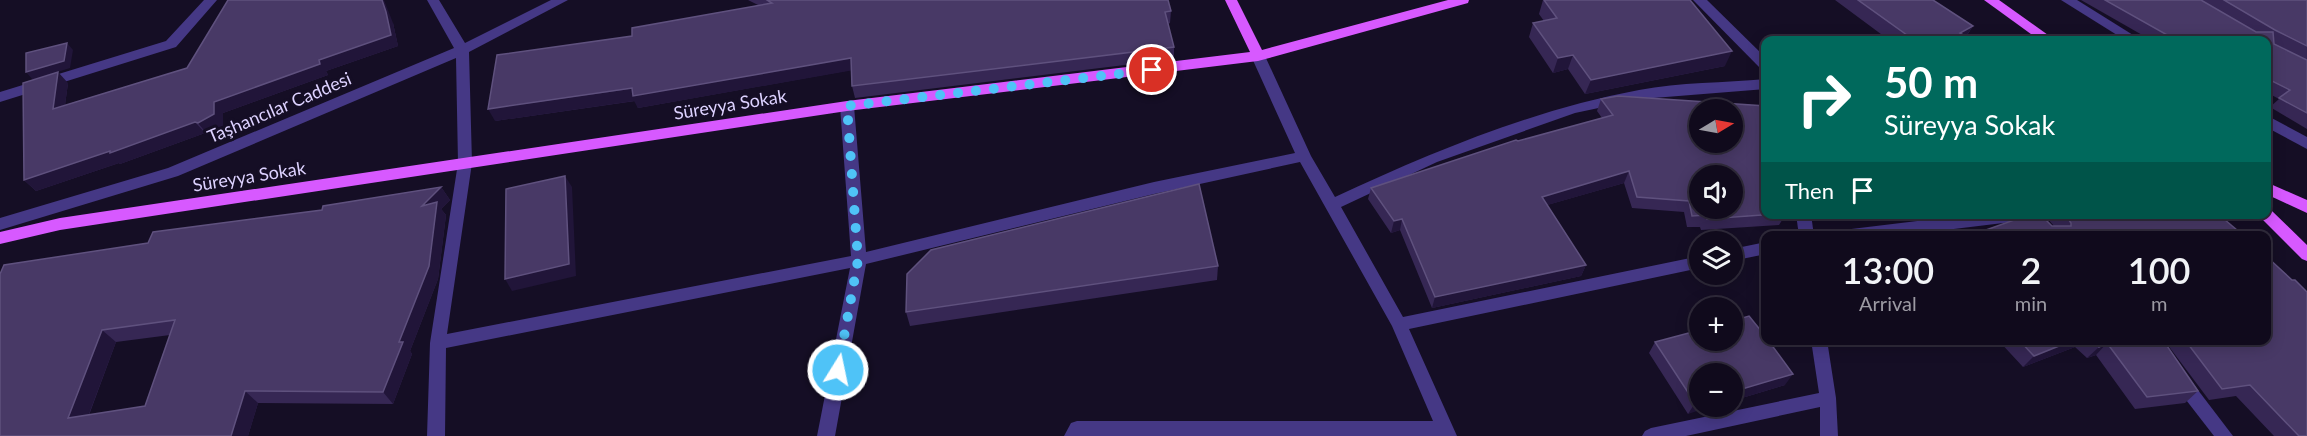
<!DOCTYPE html>
<html lang="en">
<head>
<meta charset="utf-8">
<style>
  :root { --surface:#100a1c; --page:#1e1829; --text:#f1f3f6; --muted:#9c9aa3; --line:#302b3b }
  body { margin:0; font-family:Lato,sans-serif; background:var(--page); color:var(--text); height:100vh; display:flex; flex-direction:column; font-size:22px; white-space:nowrap }
  * { box-sizing:border-box; margin:0 }
  p { font-size:20px; color:var(--muted) }
  .icon { flex:none; width:33px; height:33px; fill:none; stroke:currentColor; stroke-width:2; stroke-linecap:round; stroke-linejoin:round }
  .map { position:relative; flex:1; overflow:hidden }
  .sheet { position:absolute; left:1761px; top:231px; width:510px; height:114px; display:flex; flex-direction:column; background:var(--surface); border-radius:12px; box-shadow:0 3px 15px #0003,0 0 0 2px var(--line) }
  .sheet>* { flex:none }
  .top-card { position:absolute; left:1761px; top:36px; width:510px; height:183px; border-radius:12px; box-shadow:0 3px 15px #0003,0 0 0 2px var(--line); background:#00695c; color:#fff; overflow:hidden }
  .needle { width:39px; rotate:80deg }
  .controls { position:absolute; left:1689px; top:99px; display:grid; gap:12px }
  .controls a { display:grid; place-items:center; width:54px; height:54px; border-radius:50%; background:var(--surface); box-shadow:0 3px 15px #0003,0 0 0 2px var(--line); font-size:30px }
  .pin { position:absolute; display:grid; place-items:center; width:51px; height:51px; color:#fff; margin:-26px; border:3px solid #fff; border-radius:50%; box-shadow:0 2px 6px #0007 }
  .me { position:absolute; width:66px; margin:-33px; rotate:10deg; stroke-linejoin:round; filter:drop-shadow(0 0 4px #0008) }
  .turn { display:flex; align-items:center; gap:21px; height:126px; padding:0 24px; font-size:27px }
  .turn .icon { width:78px; height:78px; stroke-width:2.5 }
  .turn b { display:block; font-size:42px; line-height:51px }
  .then { display:flex; align-items:center; height:57px; padding:0 24px; background:#0003; gap:12px; font-size:22px }
  .eta { display:flex; justify-content:space-evenly; align-items:center; height:102px; text-align:center }
  .eta b { font-size:36px; font-weight:600; line-height:42px }
  .map>svg:first-child { display:block }
  .lines { fill:none; stroke-linecap:round; stroke-linejoin:round }
  .minor { fill:#453885; fill-rule:evenodd }
  .major { fill:#d759ff; fill-rule:evenodd }
  .wall { fill:#362754; fill-rule:evenodd }
  .shaded-wall { fill:#211539 }
  .building { fill:#483966; stroke:#5f517e; stroke-width:1.5; fill-rule:evenodd }
  .route { stroke:#4fc3f7; stroke-width:10; stroke-dasharray:0 18 }
  .labels { text-anchor:middle; dominant-baseline:central; stroke-width:6; stroke-linejoin:round; paint-order:stroke }
  .street-label { font-size:18px; fill:#ddd2ff; stroke:#150e25 }
</style>
</head>
<body>
<div class="map">
<svg width="2307" height="436" viewBox="0 0 2307 436">
  <rect width="100%" height="100%" fill="#150e25"/>
  <g class="lines">
    <g class="minor">
      <path d="M204 0H217L176 47 0 102V92L166 41Z"/>
      <path d="M427 0H439L465 43 551 0H568L469 52 472 163 447 334 851 256 840 106 847 101 854 106 866 252 1154 182 1295 153 1251 56 1258 51 1265 56 1311 156 1335 197C1432 152 1532 110 1639 90 1680 82 1724 83 1766 79V89L1641 99 1575 113 1437 162 1341 207 1403 317 1700 256V268L1409 329 1457 436H1064L1071 423 1077 421H1433L1392 326 1300 162 1154 194 866 264 835 436H817L850 268 446 348 445 436H427L430 343 458 163 456 58 178 176 0 230V218L168 168 454 48Z"/>
      <path d="M1693 0H1707L1766 58V71L1761 69Z"/>
      <path d="M2061 0H2077L2141 40H2125Z"/>
      <path d="M2266 115 2307 137V149L2266 127Z"/>
      <path d="M1796 214H1811L1814 236H1799Z"/>
      <path d="M1975 214H2035L2028 220 1896 236H1836L1843 230Z"/>
      <path d="M1766 242V254L1732 261V249Z"/>
      <path d="M1811 340H1827L1836 398 1838 436H1820V407L1686 436H1642L1645 431 1651 428 1819 393Z"/>
      <path d="M2182 375 2188 377 2233 436H2214L2176 387 2174 382 2176 377Z"/>
    </g>
    <g class="major">
      <path d="M1225 0H1237L1262 50 1448 0H1469L1468 3 1258 61 847 111 60 230 0 244V232L60 218 847 101 1250 52Z"/>
      <path d="M1984 0H1999L2055 40H2039Z"/>
      <path d="M2266 182 2307 200V213L2266 194Z"/>
      <path d="M2266 208 2271 210 2307 245V261L2302 259 2261 218 2259 214H2266Z"/>
    </g>
  </g>
  <g class="wall">
    <path d="M748 0H1168L1171 11 1170 23 1168 24 1174 47V59L855 98 852 86 851 70 638 108 635 101 495 121 632 36 758 5Z"/>
    <path d="M1543 0 1725 66 1585 94 1568 69 1553 73 1529 37 1533 23 1544 21 1539 14Z"/>
    <path d="M1835 0H1933L1973 26 1966 37 1971 40H1889Z"/>
    <path d="M2081 0H2307V129L2270 107 2279 99 2266 92V40H2151Z"/>
    <path d="M393 23 398 46 326 71 328 75 223 113V125L207 134 205 133 120 164 119 163 36 191 24 180 68 83 65 105 187 68Z"/>
    <path d="M1601 99 1766 214H1786L1779 225 1701 230 1700 227H1687L1684 212 1632 208 1624 183 1547 205 1586 265 1581 276 1432 308 1400 230 1391 233 1368 199 1371 188 1518 141 1602 118 1597 111Z"/>
    <path d="M441 187 450 200 441 209 446 215 438 279 410 351 412 354 393 404 258 403 248 436H0L148 243ZM170 335 145 406 89 415 116 342Z"/>
    <path d="M2046 214H2218L2244 236 2052 226H2054L2047 218 2048 216Z"/>
    <path d="M1218 266 1217 280 910 326 906 312Z"/>
    <path d="M1998 340H2163L2198 391 2185 403 2135 409 2096 355 2087 358 2075 347 2023 367Z"/>
    <path d="M2164 340H2266L2307 436H2274L2236 396 2209 400Z"/>
    <path d="M1655 342 1785 385 1732 401V374L1700 406 1688 414 1649 353Z"/>
  </g>
  <g class="shaded-wall">
    <path d="M382 0H384L393 23 398 46 326 71 328 75 223 113V125L207 134 198 123 214 102 319 60Z"/>
    <path d="M1973 26 1964 39 1960 33Z"/>
    <path d="M67 43 73 50 70 68 33 80 26 72Z"/>
    <path d="M1732 51 1725 66 1585 94 1591 80Z"/>
    <path d="M1573 55 1568 69 1553 73 1558 58Z"/>
    <path d="M851 58 854 70 638 108 634 101 495 121 488 109Z"/>
    <path d="M58 72 68 83 63 120 53 109Z"/>
    <path d="M195 122 205 133 120 164 119 163 36 191 24 180Z"/>
    <path d="M1629 171 1624 183 1537 208 1542 197Z"/>
    <path d="M565 176 572 187 576 276 512 291 505 279Z"/>
    <path d="M441 187 450 200 441 209 446 215 438 279 410 351 412 354 393 404 383 392 422 206Z"/>
    <path d="M1402 219 1400 230 1391 233 1394 221Z"/>
    <path d="M1586 265 1581 276 1432 308 1435 297Z"/>
    <path d="M102 330 116 342 83 430 68 418Z"/>
    <path d="M2074 340H2082L2075 347 2023 367 2034 356Z"/>
    <path d="M2107 343 2096 355 2087 358 2099 347Z"/>
    <path d="M1793 374 1785 385 1732 401V392Z"/>
    <path d="M245 391 258 403 248 436H231Z"/>
    <path d="M1700 401V406H1712L1688 414 1695 403Z"/>
  </g>
  <g class="building">
    <path d="M228 0H382L386 12 391 35 319 60 320 64 214 102V114L198 123 195 122 110 153V151L24 180 23 83 58 72 53 109 187 68Z"/>
    <path d="M767 0H1168L1171 11 1165 12 1174 47 852 86 851 58 633 96 632 88 488 109 497 55 632 36V28L772 3Z"/>
    <path d="M1544 0H1690L1732 51 1591 80 1573 55 1558 58 1533 23 1557 18Z"/>
    <path d="M1858 0H1933L1973 26 1960 33 1971 40H1914Z"/>
    <path d="M2105 0H2201L2256 32H2273L2274 44 2307 60V113L2279 98 2290 90 2266 78V40H2176Z"/>
    <path d="M2224 0H2307V46L2275 30Z"/>
    <path d="M67 43 64 61 26 72V53Z"/>
    <path d="M1618 96 1766 106V214H1776L1707 219 1706 215 1692 216 1689 201 1637 197 1629 171 1542 197 1586 265 1435 297 1402 219 1394 221 1371 188 1516 140 1518 141 1613 115 1601 99ZM1700 110H1732V142H1700ZM1700 176H1732V208H1700Z"/>
    <path d="M565 176 569 264 505 279 506 189Z"/>
    <path d="M1199 184 1218 266 906 312 907 274 931 250Z"/>
    <path d="M441 187 422 206 437 202 429 266 399 342H403L383 392 245 391 231 436H0V274L4 265 148 243 153 232 322 210 323 206ZM175 320 145 406 68 418 102 330Z"/>
    <path d="M2031 214H2040L2052 226H2071V223L2065 214H2218L2244 236H1969Z"/>
    <path d="M2266 256 2292 280H2295L2307 292V436H2299L2250 385 2222 389 2185 340H2266Z"/>
    <path d="M1749 316 1766 337V340H1768L1793 374 1732 392V374H1700V401L1695 403 1655 342 1700 330V340H1732V321Z"/>
    <path d="M2019 340H2074L2034 356Z"/>
    <path d="M2092 340H2163L2198 391 2147 397 2107 343 2099 347Z"/>
  </g>
  <g class="lines">
    <path class="route" d="M838 370 858 260 847 106 1152 70"/>
  </g>
  <g class="labels">
    <g class="street-label">
      <text transform="translate(730 104) rotate(-9)">Süreyya Sokak</text>
      <text transform="translate(279 107) rotate(-23)">Taşhancılar Caddesi</text>
      <text transform="translate(249 176) rotate(-9)">Süreyya Sokak</text>
    </g>
  </g>
</svg>
<div class="controls">
<a><svg class="needle" viewBox="-14 -14 28 28"><path d="M0-13l5 13h-10z" fill="#e53935"/><path d="M0 13l5-13h-10z" fill="#9c9aa3"/></svg></a>
<a><svg class="icon" aria-label="sound" viewBox="0 0 24 24"><path d="M4 9h4l5-4v14l-5-4H4zM17 9q2 3 0 6"/></svg></a>
<a><svg class="icon" aria-label="layers" viewBox="0 0 24 24"><path d="M12 4l9 5-9 5-9-5zM3 14l9 5 9-5"/></svg></a>
<a>+</a>
<a>−</a>
</div>
<div class="pin" style="left:1152px;top:70px;background:#d93025"><svg class="icon" aria-label="arrive" viewBox="0 0 24 24"><path d="M6 21V4h12l-3 4 3 4H6"/></svg></div>
<svg class="me" style="left:838px;top:370px" viewBox="-20 -20 40 40"><circle r="17" fill="#4fc3f7" stroke="#fff" stroke-width="3"/><path d="M0-11L8 9 0 5-8 9z" fill="#fff"/></svg>
<div class="top-card">
<div class="turn"><svg class="icon" aria-label="right" viewBox="0 0 24 24"><path d="M7 20v-9h11M14 6l5 5-5 5"/></svg><div><b>50 m</b>Süreyya Sokak</div></div>
<div class="then">Then<svg class="icon" aria-label="arrive" viewBox="0 0 24 24"><path d="M6 21V4h12l-3 4 3 4H6"/></svg></div>
</div>
<section class="sheet">
<div class="eta">
<div><b>13:00</b><p>Arrival</p></div>
<div><b>2</b><p>min</p></div>
<div><b>100</b><p>m</p></div>
</div>
</section>
</div>
</body>
</html>
